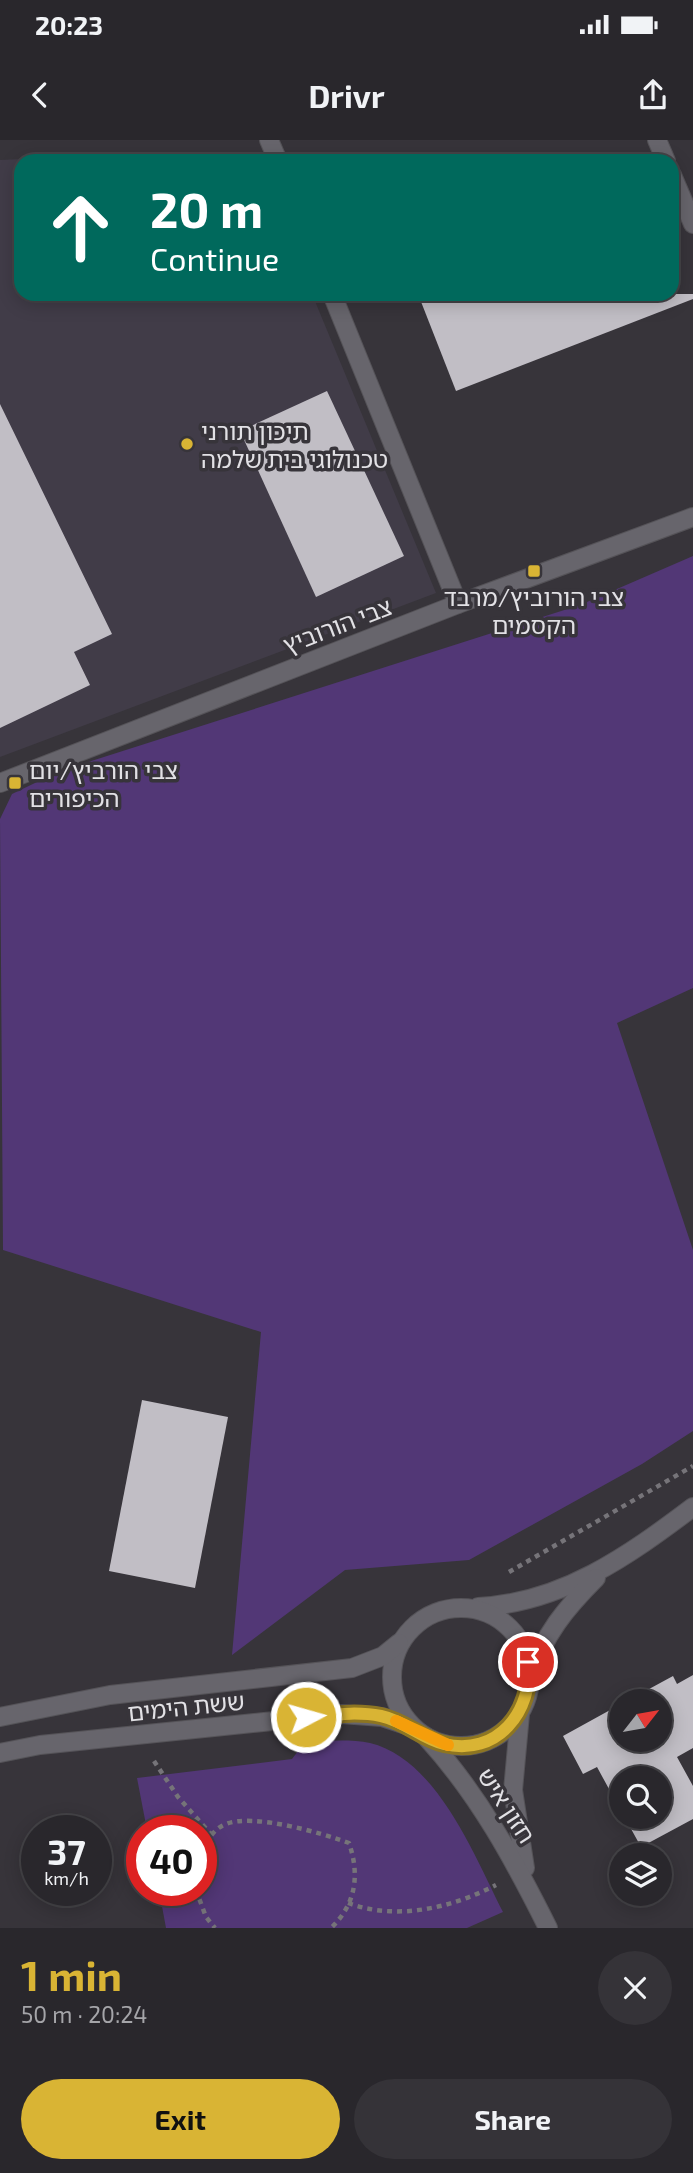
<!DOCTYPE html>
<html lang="en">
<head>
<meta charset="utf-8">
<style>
  :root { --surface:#29272c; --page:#353338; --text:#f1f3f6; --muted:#a5a5a9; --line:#454448; --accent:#d9b434 }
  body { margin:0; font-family:"Exo 2","Noto Sans Hebrew",sans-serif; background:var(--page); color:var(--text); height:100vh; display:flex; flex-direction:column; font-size:26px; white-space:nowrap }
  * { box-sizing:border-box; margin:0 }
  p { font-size:23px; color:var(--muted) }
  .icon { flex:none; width:38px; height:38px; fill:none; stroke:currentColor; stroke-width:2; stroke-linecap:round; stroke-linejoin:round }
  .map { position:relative; height:1788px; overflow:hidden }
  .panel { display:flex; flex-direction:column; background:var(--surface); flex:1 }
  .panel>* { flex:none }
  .guide { position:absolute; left:14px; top:14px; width:665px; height:147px; border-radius:21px; box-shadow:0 4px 18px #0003,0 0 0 2px var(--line); background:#00695c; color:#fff; overflow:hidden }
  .needle { width:46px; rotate:59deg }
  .buttons { position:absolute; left:609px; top:1549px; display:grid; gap:14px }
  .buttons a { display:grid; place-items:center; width:63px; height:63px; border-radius:50%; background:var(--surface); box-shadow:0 4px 18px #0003,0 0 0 2px var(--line); font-size:35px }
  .speed { position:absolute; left:21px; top:1675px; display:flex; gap:14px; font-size:35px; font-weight:700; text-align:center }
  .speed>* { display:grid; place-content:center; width:91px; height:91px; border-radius:50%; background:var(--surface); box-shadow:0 4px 18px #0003,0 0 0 2px var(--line); line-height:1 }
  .speed small { font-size:18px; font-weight:400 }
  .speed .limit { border:10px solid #d22; background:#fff; color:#111 }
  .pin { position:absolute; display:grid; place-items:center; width:60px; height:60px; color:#fff; margin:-30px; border:4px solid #fff; border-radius:50%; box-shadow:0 2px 7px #0007 }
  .me { position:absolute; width:77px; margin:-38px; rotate:84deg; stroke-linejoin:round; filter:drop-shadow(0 0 5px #0008) }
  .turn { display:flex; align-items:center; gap:24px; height:147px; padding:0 21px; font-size:32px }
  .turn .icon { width:91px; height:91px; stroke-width:2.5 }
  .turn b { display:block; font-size:49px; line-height:60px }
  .round { display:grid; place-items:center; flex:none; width:74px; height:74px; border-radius:37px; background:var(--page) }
  .overview { display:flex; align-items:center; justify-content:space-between; height:119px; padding:0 21px }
  h1 { font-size:42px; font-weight:700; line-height:52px; color:var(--accent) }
  .button { display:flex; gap:14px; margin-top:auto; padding:14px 21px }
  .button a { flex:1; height:80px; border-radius:42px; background:var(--accent); color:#111; font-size:28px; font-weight:700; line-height:80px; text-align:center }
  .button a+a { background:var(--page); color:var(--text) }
  .status { display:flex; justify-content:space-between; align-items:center; height:49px; padding:0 35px; background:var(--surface); direction:ltr }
  .status svg { height:19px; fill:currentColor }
  header { display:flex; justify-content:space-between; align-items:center; height:91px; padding:0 21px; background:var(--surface); font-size:32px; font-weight:700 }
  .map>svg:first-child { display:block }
  .built { fill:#413c48 }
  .green { fill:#523776 }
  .building { fill:#c1bec5 }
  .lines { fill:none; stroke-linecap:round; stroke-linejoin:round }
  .minor-casing { stroke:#555358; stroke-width:20 }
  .path { stroke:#767479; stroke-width:4.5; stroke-dasharray:5 5; stroke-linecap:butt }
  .minor { stroke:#67656c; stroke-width:18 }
  .route-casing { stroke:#8d7522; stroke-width:18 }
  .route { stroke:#d9b434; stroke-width:12 }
  .slow { stroke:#f59e0b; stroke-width:12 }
  .poi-dot { fill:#d9b434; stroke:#37343a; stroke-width:2.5 }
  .labels { text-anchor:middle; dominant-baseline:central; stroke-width:7; stroke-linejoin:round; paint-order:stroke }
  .poi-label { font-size:24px; fill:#e2e1e5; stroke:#37343a; text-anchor:start }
  .street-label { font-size:24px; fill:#e2e1e5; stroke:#37343a }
</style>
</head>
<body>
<div class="status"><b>20:23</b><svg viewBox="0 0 49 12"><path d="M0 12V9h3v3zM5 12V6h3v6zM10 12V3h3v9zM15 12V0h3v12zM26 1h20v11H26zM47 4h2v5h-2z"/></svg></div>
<header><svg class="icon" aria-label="back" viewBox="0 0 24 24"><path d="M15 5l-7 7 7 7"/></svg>Drivr<svg class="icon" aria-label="share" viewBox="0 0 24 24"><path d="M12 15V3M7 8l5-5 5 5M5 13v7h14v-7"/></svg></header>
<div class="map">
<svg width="693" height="1788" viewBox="0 0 693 1788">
  <rect width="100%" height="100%" fill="#37343a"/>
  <path class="built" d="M91 16 107 21H21V154H312L436 453 0 617V20Z"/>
  <g class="green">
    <path d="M693 416V848L617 883 693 1110V1291L642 1324 469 1420 345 1430 232 1515 261 1192 3 1110 0 679 12 654 60 631 580 465Z"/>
    <path d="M305 1602C326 1601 350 1599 370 1603 437 1619 475 1717 503 1772L467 1788H166L159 1750H201V1690H147L137 1638 292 1619Z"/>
  </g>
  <g class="building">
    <path d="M418 154H693V159L456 251Z"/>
    <path d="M327 251 404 416 316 457 240 291Z"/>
    <path d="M0 264 112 494 74 512 90 545 0 588Z"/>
    <path d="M142 1260 228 1277 195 1448 109 1431Z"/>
    <path d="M693 1535V1608L677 1617 693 1646V1679L641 1707 624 1676H660V1638H621V1671L597 1627 583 1634 563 1596 621 1564V1600H660V1561H627L673 1536 677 1544Z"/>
  </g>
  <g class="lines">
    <defs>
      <g id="minor">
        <path d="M269 0 278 21"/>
        <path d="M657 0 666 21"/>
        <path d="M672 35 693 84"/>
        <path d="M332 154 458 464"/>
        <path d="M0 643 458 464 693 377"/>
        <path d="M478 1467C562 1463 628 1416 693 1367"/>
        <circle cx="461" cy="1537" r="69"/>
        <path d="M532 1536C541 1497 568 1466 596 1438"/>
        <path d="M520 1574 513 1650 525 1728"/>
        <path d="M0 1577 110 1555 352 1528 383 1516 399 1503"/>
        <path d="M427 1598C479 1655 514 1720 548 1788"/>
        <path d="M0 1613 40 1605 341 1574 382 1577 412 1587"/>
      </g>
    </defs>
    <use href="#minor" class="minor-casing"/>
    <g class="path">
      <path d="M509 1432 693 1326"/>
      <path d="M154 1621 178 1657 211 1694"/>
      <path d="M201 1712C208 1700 213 1689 226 1684 253 1673 322 1693 349 1703 360 1735 356 1764 331 1788"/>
      <path d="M196 1750 206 1777 215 1788"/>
      <path d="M348 1763C397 1781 451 1768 496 1745"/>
    </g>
    <use href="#minor" class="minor"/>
  </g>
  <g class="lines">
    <defs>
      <path id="route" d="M306 1577C331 1575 356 1571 381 1576 405 1581 422 1599 444 1604 497 1617 534 1571 528 1522"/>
    </defs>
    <use href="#route" class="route-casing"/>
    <use href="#route" class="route"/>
    <path class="slow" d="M396 1581 448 1605"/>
  </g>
  <g class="poi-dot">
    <circle cx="187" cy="304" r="7"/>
    <rect x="527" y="424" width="14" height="14" rx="3.5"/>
    <rect x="8" y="636" width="14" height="14" rx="3.5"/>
  </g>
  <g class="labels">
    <g class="poi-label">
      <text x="201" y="290">תיכון תורני<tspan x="201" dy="28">טכנולוגי בית שלמה</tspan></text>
      <text x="534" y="456" text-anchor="middle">צבי הורוביץ/מרבד<tspan x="534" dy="28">הקסמים</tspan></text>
      <text x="29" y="629">צבי הורביץ/יום<tspan x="29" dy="28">הכיפורים</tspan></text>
    </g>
    <g class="street-label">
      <text transform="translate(337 485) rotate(-21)">צבי הורוביץ</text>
      <text transform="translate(186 1566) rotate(-6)">ששת הימים</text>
      <text transform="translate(507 1665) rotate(57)">חזון איש</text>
    </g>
  </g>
</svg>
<div class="buttons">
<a><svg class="needle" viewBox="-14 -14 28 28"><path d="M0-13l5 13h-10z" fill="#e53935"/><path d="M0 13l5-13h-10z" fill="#a5a5a9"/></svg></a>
<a><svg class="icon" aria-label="search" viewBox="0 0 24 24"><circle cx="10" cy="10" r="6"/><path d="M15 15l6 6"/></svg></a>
<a><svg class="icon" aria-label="layers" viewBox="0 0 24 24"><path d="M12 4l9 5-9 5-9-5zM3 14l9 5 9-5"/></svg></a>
</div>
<div class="speed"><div>37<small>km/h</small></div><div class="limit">40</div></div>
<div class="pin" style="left:528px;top:1522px;background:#d93025"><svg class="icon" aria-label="arrive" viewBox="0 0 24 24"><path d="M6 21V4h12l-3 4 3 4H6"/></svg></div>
<svg class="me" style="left:306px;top:1577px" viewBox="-20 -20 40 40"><circle r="17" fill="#d9b434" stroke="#fff" stroke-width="3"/><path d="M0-11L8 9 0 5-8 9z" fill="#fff"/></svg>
<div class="guide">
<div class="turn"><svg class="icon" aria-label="ahead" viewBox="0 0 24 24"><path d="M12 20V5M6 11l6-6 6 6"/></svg><div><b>20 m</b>Continue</div></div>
</div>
</div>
<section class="panel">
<div class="overview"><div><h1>1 min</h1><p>50 m · 20:24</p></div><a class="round"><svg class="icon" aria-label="close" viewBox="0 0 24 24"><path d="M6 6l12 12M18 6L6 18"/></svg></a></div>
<div class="button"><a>Exit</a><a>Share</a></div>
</section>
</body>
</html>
